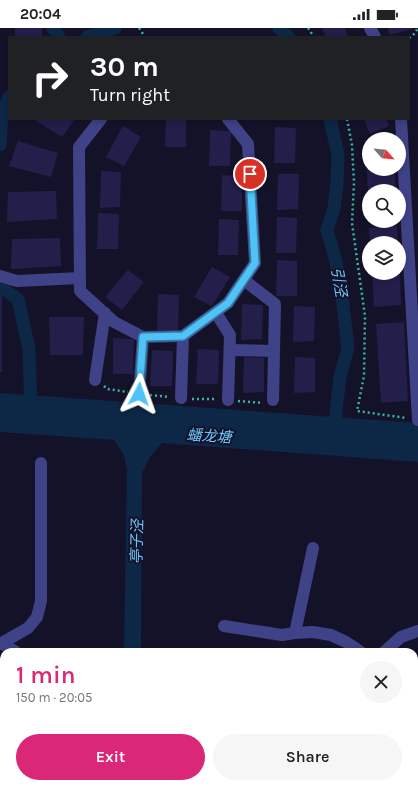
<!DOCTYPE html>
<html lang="en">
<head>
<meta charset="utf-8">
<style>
  :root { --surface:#fff; --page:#f6f6f6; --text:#222; --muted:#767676; --accent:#db2777 }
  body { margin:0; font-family:Karla,"Noto Sans SC",sans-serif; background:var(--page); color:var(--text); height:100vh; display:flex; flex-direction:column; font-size:15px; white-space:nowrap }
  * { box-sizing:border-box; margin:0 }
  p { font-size:13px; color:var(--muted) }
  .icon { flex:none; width:22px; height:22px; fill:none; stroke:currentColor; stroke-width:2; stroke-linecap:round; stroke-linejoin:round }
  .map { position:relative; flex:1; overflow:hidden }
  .drawer { position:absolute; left:0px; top:620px; width:418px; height:140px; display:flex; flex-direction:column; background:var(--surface); border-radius:12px 12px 0 0; box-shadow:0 2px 6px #0003 }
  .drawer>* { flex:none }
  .guide { position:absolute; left:8px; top:8px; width:402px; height:84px; border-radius:0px; box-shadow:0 2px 6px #0003; background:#202124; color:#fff; overflow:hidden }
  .needle { width:26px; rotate:117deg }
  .buttons { position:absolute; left:362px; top:104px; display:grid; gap:8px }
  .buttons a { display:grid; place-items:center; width:44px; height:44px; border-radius:50%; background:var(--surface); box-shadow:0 2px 6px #0003; font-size:20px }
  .pin { position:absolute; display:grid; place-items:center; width:34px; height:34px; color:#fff; margin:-17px; border:2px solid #fff; border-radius:50%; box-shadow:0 1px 4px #0007 }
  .me { position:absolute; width:44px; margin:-22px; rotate:4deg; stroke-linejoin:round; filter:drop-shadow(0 0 3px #0008) }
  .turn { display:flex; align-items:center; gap:14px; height:84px; padding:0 16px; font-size:18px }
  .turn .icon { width:52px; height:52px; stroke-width:2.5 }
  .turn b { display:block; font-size:28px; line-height:34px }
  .round { display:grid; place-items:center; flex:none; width:42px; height:42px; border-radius:21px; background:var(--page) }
  .summary { display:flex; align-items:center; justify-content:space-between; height:68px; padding:0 16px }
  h1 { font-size:24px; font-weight:600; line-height:30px; color:var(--accent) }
  .action { display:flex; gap:8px; margin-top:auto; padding:8px 16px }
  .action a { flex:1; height:46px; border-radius:24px; background:var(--accent); color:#fff; font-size:16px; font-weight:600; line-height:46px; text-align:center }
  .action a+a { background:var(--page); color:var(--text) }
  .status { display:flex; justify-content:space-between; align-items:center; height:28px; padding:0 20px; background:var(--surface); direction:ltr }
  .status svg { height:11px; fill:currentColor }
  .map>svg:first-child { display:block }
  .water { fill:#0d2747 }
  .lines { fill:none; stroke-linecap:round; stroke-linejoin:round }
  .canal { stroke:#0d2747; stroke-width:13 }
  .building { fill:#231e4a }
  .path { stroke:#35b8a4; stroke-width:2.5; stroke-dasharray:2 3; stroke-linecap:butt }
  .minor { stroke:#3f4286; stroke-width:12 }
  .route-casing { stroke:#337fa1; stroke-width:10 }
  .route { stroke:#4fc3f7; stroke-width:7 }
  .labels { text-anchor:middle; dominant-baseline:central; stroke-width:4; stroke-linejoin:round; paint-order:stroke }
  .water-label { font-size:15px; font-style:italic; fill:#6dc5fa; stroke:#141229 }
</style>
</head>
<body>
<div class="status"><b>20:04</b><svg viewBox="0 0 49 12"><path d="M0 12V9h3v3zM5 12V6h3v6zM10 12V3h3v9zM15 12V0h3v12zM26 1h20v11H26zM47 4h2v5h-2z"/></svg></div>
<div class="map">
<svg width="418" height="760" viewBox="0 0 418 760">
  <rect width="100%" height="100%" fill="#141229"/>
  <path class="water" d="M0 365 418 395V434L162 415 150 429 142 445 141 624H124L127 443 124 427 114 412 0 404Z"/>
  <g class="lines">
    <g class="canal">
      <path d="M53 0 59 9"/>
      <path d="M279 0 289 9"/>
      <path d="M87 9 115 0"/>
      <path d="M330 91 338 127 337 156 334 180 327 202 334 226 340 252 348 320 340 349 336 383V406"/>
      <path d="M0 117 2 84 9 69"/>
      <path d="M0 254 2 260 18 271 29 321 31 385"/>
    </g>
  </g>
  <g class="building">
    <rect x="15" y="0" width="27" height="9"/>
    <path d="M322 0H345L348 9H326Z"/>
    <path d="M388 0H413V1L389 7Z"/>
    <path d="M33 91H75L62 109Z"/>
    <path d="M166 91H186V119H165Z"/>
    <path d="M364 91H386L389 98 370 106Z"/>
    <path d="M123 98 141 109 124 138 106 129Z"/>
    <path d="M275 99 296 100 295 135H274Z"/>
    <path d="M210 102 231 103 230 138H209Z"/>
    <path d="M365 112H369V141H394L396 163H368Z"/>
    <path d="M18 113 58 125 51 149 9 138Z"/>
    <path d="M101 143 121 144 120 179 100 180Z"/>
    <path d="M278 146H299L298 181 277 182Z"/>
    <path d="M222 147 242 148V183H221Z"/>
    <path d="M56 163 57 191 7 194 8 164Z"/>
    <path d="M98 185 119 186 118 221H97Z"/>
    <path d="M277 189 297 190 296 225H276Z"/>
    <path d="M219 191 239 192 238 227H218Z"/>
    <path d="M397 198 398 215H370L369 200Z"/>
    <path d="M60 210 61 238 11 241 12 211Z"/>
    <path d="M277 232 297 233V268H276Z"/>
    <path d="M212 239 230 249 212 278 194 269Z"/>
    <path d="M128 242 144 254 122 282 105 269Z"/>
    <path d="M372 245H400L401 277 374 279Z"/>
    <rect x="0" y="265" width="2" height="79"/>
    <path d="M158 266 179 267 178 302H157Z"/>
    <path d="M242 276 263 277 262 311 241 312Z"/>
    <path d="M294 278 315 279 314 313 293 314Z"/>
    <path d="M49 289H84L83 327H50Z"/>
    <path d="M404 294 408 373 381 375 376 296Z"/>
    <path d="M113 310 134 311 133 346H113Z"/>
    <path d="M198 321 219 322 218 356H196Z"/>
    <path d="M152 322 173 323 172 358H150Z"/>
    <path d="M244 329 264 330V364L243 365Z"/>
    <path d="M295 329 315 330V364L294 365Z"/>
  </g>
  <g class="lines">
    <g class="path">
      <path d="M139 0 145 9"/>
      <path d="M308 0 314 9"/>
      <path d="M409 10 414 6 418 0"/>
      <path d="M347 91 352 117 354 155 352 195 365 288 364 348 357 383 406 390"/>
      <path d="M104 358 107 361 128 364"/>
      <path d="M150 367 169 369"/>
      <path d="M192 371H217"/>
      <path d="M238 373 263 375"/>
    </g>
    <g class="minor">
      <path d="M370 0 375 9"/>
      <path d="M101 91 79 119 80 263 114 294 143 309 183 308 228 275 255 235 248 116 228 91"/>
      <path d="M401 91 418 392"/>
      <path d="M0 248 17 253 80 250"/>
      <path d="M244 252 275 276 273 372"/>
      <path d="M216 285 230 307 228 372"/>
      <path d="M230 322 274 323"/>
      <path d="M95 352 105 285"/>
      <path d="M139 366 143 309"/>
      <path d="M181 370 183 308"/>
      <path d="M224 598 282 607 295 605 313 604 331 607 346 614 361 624"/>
      <path d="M295 605 313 520"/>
      <path d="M1 615 16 624"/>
      <path d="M0 616 28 600 37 589 41 573V435"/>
      <path d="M384 624 401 609 418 603"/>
      <path d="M262 756 276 760"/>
      <path d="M364 756V760"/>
    </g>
  </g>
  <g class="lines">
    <defs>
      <path id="route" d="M139 366 143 309 183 308 228 275 255 235 250 146"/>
    </defs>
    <use href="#route" class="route-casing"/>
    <use href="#route" class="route"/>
  </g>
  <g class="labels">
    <g class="water-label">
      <text transform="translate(339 254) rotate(80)">引泾</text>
      <text transform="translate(209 408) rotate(4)">蟠龙塘</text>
      <text transform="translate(137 514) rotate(-89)">亭子泾</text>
    </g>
  </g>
</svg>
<div class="buttons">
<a><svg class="needle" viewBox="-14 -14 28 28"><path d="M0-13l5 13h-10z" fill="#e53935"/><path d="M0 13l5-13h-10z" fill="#767676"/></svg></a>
<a><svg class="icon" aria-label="search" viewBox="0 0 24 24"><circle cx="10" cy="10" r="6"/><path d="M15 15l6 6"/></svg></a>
<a><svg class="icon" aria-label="layers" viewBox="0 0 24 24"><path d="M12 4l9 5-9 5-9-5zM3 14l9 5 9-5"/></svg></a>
</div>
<div class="pin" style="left:250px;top:146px;background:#d93025"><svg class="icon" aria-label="arrive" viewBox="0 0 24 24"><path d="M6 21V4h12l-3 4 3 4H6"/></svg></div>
<svg class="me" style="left:139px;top:366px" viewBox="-20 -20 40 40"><path d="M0-17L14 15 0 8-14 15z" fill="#4fc3f7" stroke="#fff" stroke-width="4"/></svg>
<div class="guide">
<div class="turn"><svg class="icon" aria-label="right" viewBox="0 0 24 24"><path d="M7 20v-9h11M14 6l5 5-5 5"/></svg><div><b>30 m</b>Turn right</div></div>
</div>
<section class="drawer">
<div class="summary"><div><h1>1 min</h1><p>150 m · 20:05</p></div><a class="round"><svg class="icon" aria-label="close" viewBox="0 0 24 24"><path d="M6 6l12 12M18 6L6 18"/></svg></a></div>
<div class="action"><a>Exit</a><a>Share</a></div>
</section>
</div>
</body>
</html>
